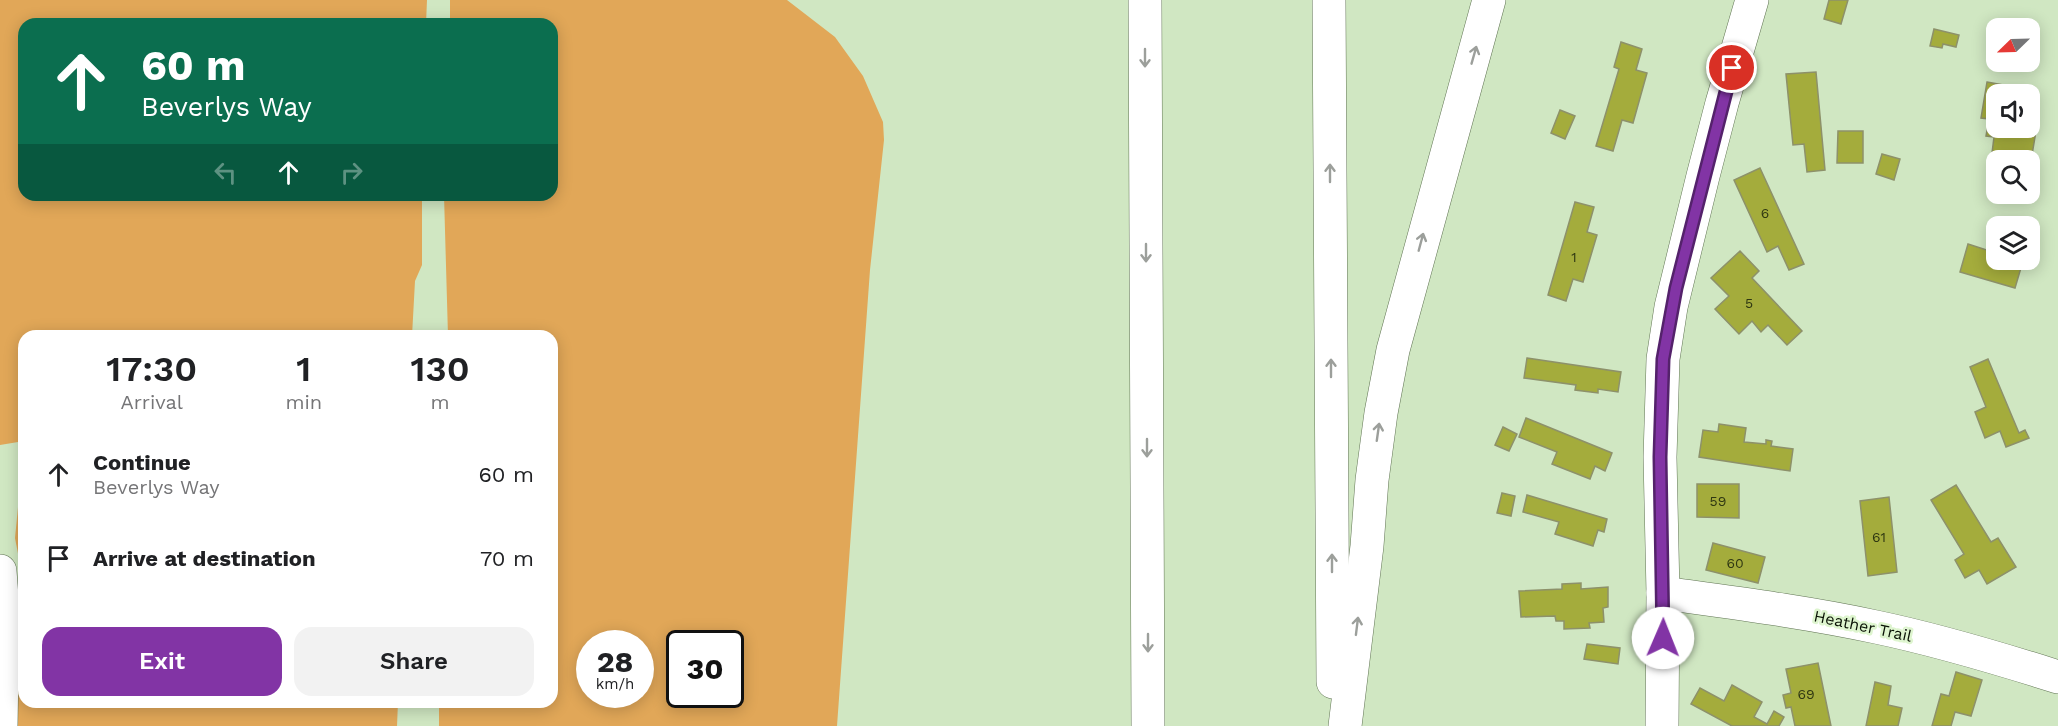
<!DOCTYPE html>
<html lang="en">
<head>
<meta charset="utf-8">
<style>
  :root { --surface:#fff; --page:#f2f2f2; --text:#202124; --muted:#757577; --accent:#8234a5 }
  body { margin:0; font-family:"Work Sans",sans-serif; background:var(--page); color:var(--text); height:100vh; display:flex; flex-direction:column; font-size:22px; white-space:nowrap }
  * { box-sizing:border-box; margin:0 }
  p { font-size:20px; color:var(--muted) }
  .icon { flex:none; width:33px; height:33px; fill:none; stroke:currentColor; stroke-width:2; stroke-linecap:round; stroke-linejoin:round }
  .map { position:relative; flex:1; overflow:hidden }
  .side { position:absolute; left:18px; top:330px; width:540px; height:378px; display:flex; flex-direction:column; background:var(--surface); border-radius:18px; box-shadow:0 3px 15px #0003 }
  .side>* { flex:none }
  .guide { position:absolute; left:18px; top:18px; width:540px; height:183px; border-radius:18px; box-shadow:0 3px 15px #0003; background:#0b6e4f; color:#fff; overflow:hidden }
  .needle { width:39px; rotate:247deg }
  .tools { position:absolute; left:1986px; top:18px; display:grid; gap:12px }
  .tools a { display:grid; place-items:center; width:54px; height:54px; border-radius:12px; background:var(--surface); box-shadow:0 3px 15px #0003; font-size:30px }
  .speed { position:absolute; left:576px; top:630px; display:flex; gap:12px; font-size:30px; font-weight:700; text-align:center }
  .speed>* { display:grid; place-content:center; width:78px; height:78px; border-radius:50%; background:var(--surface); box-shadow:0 3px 15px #0003; line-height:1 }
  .speed small { font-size:15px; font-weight:400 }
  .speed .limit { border:3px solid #111; border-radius:9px; background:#fff; color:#111 }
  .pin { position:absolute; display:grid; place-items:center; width:51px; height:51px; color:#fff; margin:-26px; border:3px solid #fff; border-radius:50%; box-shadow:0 2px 6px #0007 }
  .me { position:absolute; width:66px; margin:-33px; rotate:1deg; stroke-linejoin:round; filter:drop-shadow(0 0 4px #0008) }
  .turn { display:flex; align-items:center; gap:21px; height:126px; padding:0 24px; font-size:27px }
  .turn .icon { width:78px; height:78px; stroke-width:2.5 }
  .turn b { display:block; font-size:42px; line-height:51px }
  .lanes { display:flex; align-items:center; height:57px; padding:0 24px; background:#0003; justify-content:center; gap:30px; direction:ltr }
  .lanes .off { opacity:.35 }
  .eta { display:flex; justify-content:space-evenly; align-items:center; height:102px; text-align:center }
  .eta b { font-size:36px; font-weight:600; line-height:42px }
  .primary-button { display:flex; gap:12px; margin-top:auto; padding:12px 24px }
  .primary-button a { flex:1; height:69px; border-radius:18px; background:var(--accent); color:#fff; font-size:24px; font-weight:600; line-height:69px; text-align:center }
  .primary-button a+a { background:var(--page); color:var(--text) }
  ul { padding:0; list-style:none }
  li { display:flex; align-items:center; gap:18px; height:84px; padding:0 24px }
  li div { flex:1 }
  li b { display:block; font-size:22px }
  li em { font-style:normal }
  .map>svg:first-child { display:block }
  .green { fill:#e1a758; fill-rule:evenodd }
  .building { fill:#a4ac3c; stroke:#8d916a; stroke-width:1.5 }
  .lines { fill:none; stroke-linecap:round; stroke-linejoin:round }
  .minor-casing { stroke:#607453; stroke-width:34 }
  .highway-casing { stroke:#607453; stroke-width:34 }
  .minor { stroke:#fff; stroke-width:33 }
  .highway { stroke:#fff; stroke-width:33 }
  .oneway { stroke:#9c9f9b }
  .route-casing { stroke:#54226b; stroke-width:15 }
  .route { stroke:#8234a5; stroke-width:10 }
  .labels { text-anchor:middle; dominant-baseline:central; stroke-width:5; stroke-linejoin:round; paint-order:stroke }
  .number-label { font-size:14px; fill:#2f3712 }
  .street-label { font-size:16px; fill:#081004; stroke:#def5cf }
</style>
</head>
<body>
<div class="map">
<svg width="2058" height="726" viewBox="0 0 2058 726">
  <rect width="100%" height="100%" fill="#d0e7c2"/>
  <g class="green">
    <path d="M0 0H427L426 24H24V195H422V265L415 281 412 336H24V441L0 445Z"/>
    <path d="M450 0H787L835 37 863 76 883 122 884 140 870 270 837 726H439V702H552V336H448L444 195H552V24H450ZM590 644H640V694H590ZM680 644H730V694H680Z"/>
    <path d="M24 484V585L15 538 20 487Z"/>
    <path d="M24 612V702H398L397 726H15Z"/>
  </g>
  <g class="building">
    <path d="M1829 0H1848L1841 24 1824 19Z"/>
    <path d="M1934 29 1959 35 1956 47 1943 44 1942 48 1930 46Z"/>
    <path d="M1621 42 1642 49 1636 70 1647 73 1633 123 1622 120 1613 151 1596 146 1619 69 1614 67Z"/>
    <path d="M1816 72 1825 170 1807 172 1804 144 1793 145 1786 74Z"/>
    <path d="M1987 82 2015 87 2014 94H1996V128L2036 131 2030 167V160L1991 161 1994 137 1986 136 1989 119 1981 118Z"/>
    <path d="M1560 110 1575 116 1565 139 1551 133Z"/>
    <path d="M1838 131H1863V163H1837Z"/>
    <path d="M1882 154 1900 159 1894 180 1876 174Z"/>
    <path d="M1760 168 1804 264 1789 270 1778 246 1767 252 1734 180Z"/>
    <path d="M1575 202 1594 207 1587 232 1597 235 1583 282 1573 279 1566 301 1548 295Z"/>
    <path d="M1968 244 1996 253V260L2023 261 2015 288 1960 272Z"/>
    <path d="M1740 251 1759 271 1752 278 1802 331 1787 345 1768 325 1761 332 1752 321 1739 334 1715 309 1729 296 1711 278Z"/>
    <path d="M1527 358 1621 372 1618 392 1598 389V393L1575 390 1576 385 1524 378Z"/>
    <path d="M1988 359 2019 433 2025 430 2029 438 2006 447 2000 431 1985 438 1975 412 1986 407 1970 367Z"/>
    <path d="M1526 418 1612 453 1605 471 1595 466 1590 479 1552 464 1557 452 1519 437Z"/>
    <path d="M1719 424 1746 428 1744 442 1766 444V440L1772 441 1771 446 1793 449 1790 471 1699 457 1703 430 1718 432Z"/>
    <path d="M1503 427 1517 434 1509 451 1495 445Z"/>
    <path d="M1697 484H1739V518L1697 517Z"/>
    <path d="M1956 485 1991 542 1998 538 2016 567 1987 584 1979 570 1965 578 1955 560 1964 554 1931 500Z"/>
    <path d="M1502 493 1515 496 1511 516 1497 513Z"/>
    <path d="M1527 495 1607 519 1604 532 1598 530 1593 546 1555 534 1559 522 1523 512Z"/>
    <path d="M1889 497 1897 572 1868 576 1860 501Z"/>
    <path d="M1713 543 1765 557 1758 583 1706 570Z"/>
    <path d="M1581 583V589L1608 587V607L1603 608 1604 622 1589 623 1590 628 1564 629V621H1556L1555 616 1521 617 1519 591 1562 589V584Z"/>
    <path d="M1587 644 1620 648 1618 664 1584 659Z"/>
    <path d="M1818 663 1831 726H1795L1791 707 1786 708 1783 695 1791 693 1786 669Z"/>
    <path d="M1956 672 1982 680 1971 716 1955 712 1951 726H1932L1941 694 1949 696Z"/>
    <path d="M1875 682 1891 686 1888 705 1902 708 1898 726H1866Z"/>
    <path d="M1732 685 1762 702 1754 717 1767 724 1774 711 1784 717 1779 726H1732L1691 704 1700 688 1724 701Z"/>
  </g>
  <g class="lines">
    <defs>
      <g id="minor">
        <path d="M0 571 3 610 1 726"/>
        <path d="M1663 593C1735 603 1806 612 1876 627 1938 640 1998 658 2058 677"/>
        <path d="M1662 726 1663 593 1660 457 1663 359 1671 307 1703 176 1722 103 1752 0"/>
      </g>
      <g id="highway">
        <path d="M1145 0 1148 726"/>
        <path d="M1329 0 1333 682"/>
        <path d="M1345 726 1367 546 1372 480 1381 413 1393 350 1489 0"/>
      </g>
    </defs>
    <use href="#minor" class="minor-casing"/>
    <use href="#highway" class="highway-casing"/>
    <use href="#minor" class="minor"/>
    <use href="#highway" class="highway"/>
  </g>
  <defs><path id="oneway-shaft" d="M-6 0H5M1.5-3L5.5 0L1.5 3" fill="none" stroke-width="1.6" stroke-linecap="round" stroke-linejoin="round" transform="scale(1.5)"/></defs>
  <g class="oneway">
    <use href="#oneway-shaft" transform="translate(1474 55) rotate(-74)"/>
    <use href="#oneway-shaft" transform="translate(1145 58) rotate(90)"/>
    <use href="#oneway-shaft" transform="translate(1330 173) rotate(-90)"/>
    <use href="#oneway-shaft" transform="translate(1421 242) rotate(-75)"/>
    <use href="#oneway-shaft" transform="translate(1146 253) rotate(90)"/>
    <use href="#oneway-shaft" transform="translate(1331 368) rotate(-90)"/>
    <use href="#oneway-shaft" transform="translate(1378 432) rotate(-82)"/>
    <use href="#oneway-shaft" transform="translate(1147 448) rotate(90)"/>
    <use href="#oneway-shaft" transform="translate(1332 563) rotate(-90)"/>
    <use href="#oneway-shaft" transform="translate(1357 626) rotate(-83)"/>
    <use href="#oneway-shaft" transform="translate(1148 643) rotate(90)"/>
  </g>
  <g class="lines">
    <defs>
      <path id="route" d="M1663 638 1660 457 1663 359 1676 288 1732 68"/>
    </defs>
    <use href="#route" class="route-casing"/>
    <use href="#route" class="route"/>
  </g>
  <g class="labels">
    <g class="number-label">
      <text x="1765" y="213">6</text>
      <text x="1574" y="257">1</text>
      <text x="1749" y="303">5</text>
      <text x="1718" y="501">59</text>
      <text x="1879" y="537">61</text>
      <text x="1735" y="563">60</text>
      <text x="1806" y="694">69</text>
    </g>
    <g class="street-label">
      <text transform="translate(1863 626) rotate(12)">Heather Trail</text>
    </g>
  </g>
</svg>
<div class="tools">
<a><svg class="needle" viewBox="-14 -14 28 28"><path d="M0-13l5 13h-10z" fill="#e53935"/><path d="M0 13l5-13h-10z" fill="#757577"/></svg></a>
<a><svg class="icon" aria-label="sound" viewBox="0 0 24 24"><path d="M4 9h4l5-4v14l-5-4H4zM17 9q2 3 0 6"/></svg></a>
<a><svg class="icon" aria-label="search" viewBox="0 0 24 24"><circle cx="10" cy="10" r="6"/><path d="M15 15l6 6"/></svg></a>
<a><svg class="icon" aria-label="layers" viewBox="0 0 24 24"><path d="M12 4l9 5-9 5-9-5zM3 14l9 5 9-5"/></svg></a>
</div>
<div class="speed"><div>28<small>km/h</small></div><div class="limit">30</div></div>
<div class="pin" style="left:1732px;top:68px;background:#d93025"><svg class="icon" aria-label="arrive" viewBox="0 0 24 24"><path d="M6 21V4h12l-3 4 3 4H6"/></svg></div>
<svg class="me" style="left:1663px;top:638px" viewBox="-20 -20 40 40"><circle r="19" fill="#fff"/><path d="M0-13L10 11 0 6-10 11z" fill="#8234a5"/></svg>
<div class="guide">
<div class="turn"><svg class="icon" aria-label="ahead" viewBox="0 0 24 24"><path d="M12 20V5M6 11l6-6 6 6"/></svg><div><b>60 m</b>Beverlys Way</div></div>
<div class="lanes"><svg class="icon off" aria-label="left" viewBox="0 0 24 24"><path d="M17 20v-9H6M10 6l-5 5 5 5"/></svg><svg class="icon" aria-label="ahead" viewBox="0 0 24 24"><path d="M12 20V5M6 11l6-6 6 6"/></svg><svg class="icon off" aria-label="right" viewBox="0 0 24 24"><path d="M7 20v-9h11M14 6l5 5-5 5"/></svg></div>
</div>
<section class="side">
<div class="eta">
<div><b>17:30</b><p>Arrival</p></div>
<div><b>1</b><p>min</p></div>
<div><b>130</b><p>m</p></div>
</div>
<ul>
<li><svg class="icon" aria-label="ahead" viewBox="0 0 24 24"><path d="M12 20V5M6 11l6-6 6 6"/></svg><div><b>Continue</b><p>Beverlys Way</p></div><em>60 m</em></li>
<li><svg class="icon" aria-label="arrive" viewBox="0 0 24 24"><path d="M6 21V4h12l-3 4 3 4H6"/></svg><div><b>Arrive at destination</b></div><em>70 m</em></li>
</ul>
<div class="primary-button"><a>Exit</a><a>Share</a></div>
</section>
</div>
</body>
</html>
